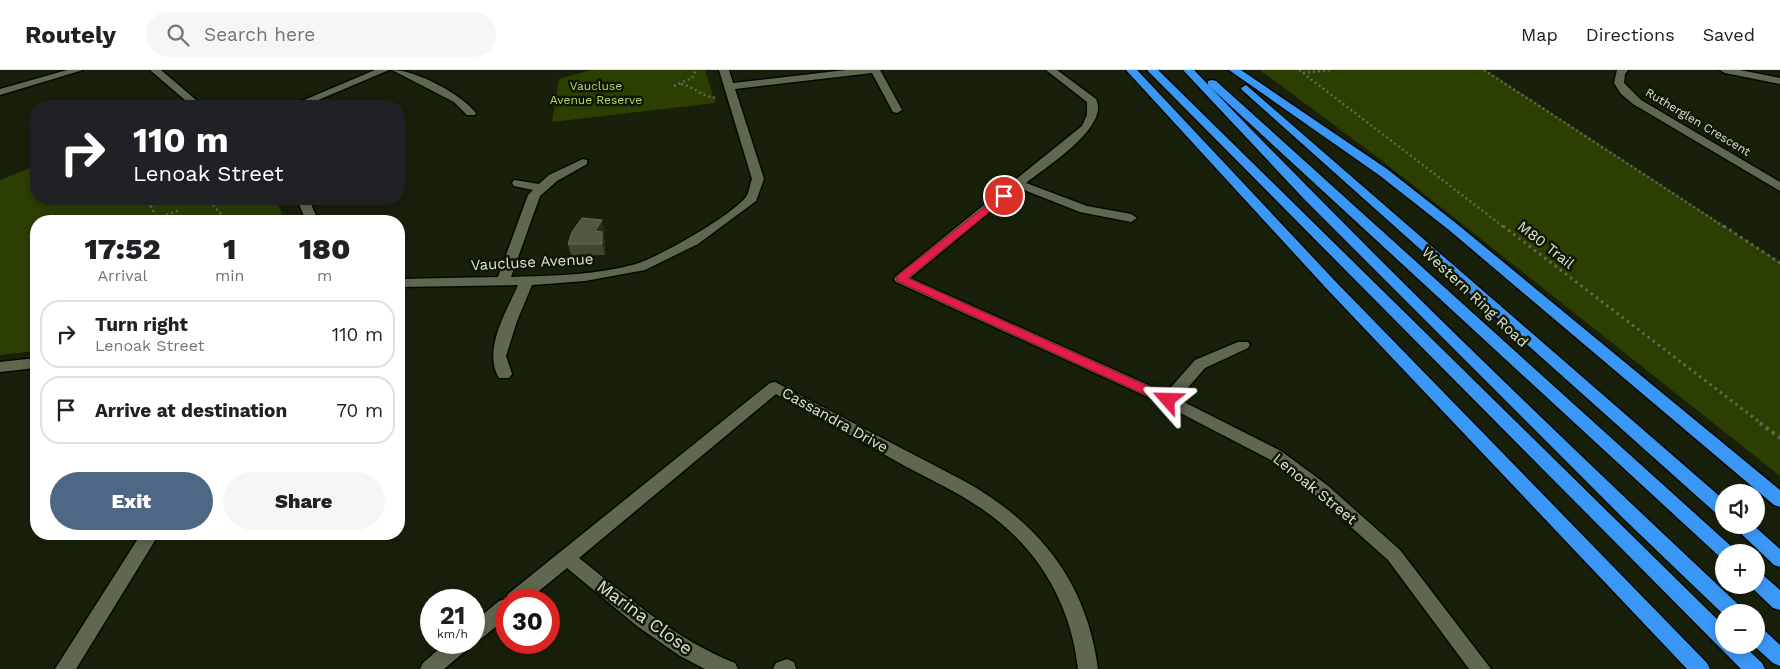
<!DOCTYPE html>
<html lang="en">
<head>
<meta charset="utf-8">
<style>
  :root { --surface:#fff; --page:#f6f6f6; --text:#202124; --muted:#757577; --line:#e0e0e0; --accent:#4d6785 }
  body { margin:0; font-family:"Work Sans",sans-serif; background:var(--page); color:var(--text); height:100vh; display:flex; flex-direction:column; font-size:19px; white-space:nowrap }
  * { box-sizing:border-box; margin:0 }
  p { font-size:16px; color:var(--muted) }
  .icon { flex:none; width:28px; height:28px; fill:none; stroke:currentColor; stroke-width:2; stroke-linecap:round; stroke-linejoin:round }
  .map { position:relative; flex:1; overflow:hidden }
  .panel { position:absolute; left:30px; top:145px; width:375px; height:325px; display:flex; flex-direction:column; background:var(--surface); border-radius:20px; box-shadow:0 2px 8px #0003 }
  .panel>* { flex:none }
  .hud { position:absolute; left:30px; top:30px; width:375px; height:105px; border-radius:20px; box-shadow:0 2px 8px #0003; background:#202124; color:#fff; overflow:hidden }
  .buttons { position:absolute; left:1715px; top:414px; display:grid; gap:10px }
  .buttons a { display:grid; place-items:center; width:50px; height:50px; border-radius:50%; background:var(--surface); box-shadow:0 2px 8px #0003; font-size:25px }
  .speed { position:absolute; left:420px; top:519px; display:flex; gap:10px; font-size:25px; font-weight:700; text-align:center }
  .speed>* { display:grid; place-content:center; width:65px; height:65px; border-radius:50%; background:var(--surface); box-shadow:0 2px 8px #0003; line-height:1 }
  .speed small { font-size:12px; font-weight:400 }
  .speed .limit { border:8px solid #d22; background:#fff; color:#111 }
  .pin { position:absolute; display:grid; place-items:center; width:42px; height:42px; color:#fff; margin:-21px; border:2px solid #fff; border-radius:50%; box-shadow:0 1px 5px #0007 }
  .me { position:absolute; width:55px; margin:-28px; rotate:295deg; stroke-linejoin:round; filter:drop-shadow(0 0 4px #0008) }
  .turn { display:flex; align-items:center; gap:18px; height:105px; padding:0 20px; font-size:22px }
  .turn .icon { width:65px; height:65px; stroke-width:2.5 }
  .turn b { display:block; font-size:35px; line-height:42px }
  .eta { display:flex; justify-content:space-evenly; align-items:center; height:85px; text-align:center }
  .eta b { font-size:30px; font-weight:800; line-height:35px }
  .action { display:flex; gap:10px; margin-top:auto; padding:10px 20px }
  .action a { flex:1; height:58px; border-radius:30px; background:var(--accent); color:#fff; font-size:20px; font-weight:800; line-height:58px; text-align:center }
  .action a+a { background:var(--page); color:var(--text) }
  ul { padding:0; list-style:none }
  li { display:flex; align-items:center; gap:15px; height:68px; margin:0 10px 8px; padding:0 10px; border:2px solid var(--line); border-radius:20px }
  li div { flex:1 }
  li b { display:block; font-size:19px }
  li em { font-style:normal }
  header { display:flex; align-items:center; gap:30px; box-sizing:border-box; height:70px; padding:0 25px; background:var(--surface); border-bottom:1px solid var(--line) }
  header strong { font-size:24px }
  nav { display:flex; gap:28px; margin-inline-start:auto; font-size:18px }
  .search { width:350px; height:45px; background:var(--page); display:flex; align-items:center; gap:12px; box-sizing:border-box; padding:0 18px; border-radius:28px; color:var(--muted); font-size:19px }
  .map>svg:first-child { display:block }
  .green { fill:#2c3e00 }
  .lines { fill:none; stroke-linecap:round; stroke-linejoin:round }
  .minor-casing { stroke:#050a00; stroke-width:3 }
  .highway-casing { stroke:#050a00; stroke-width:3 }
  .path-far2 { stroke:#616856; stroke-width:2.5; stroke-dasharray:2 3; stroke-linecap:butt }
  .path-far1 { stroke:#616856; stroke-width:3; stroke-dasharray:2.5 4; stroke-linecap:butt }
  .path { stroke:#616856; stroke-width:4; stroke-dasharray:3 4.5; stroke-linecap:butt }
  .minor { fill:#5e6850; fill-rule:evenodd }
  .highway { fill:#3a97f6; fill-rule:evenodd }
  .wall { fill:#3f4731 }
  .shaded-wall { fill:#28301b }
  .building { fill:#505843; stroke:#666d5a }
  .route { fill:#e11d48; stroke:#92132f }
  .labels { text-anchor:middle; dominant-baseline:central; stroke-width:5; stroke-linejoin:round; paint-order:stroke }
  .far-park-label { font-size:12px; fill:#b3d96e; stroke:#101703 }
  .far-street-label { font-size:12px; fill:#dee3d6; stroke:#101703 }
  .street-label { font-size:15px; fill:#dee3d6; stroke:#101703 }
  .near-street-label { font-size:18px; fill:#dee3d6; stroke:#101703 }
</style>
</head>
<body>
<header>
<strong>Routely</strong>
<div class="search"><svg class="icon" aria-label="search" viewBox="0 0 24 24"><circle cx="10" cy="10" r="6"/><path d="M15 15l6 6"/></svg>Search here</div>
<nav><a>Map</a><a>Directions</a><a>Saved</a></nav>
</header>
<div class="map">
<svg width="1780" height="599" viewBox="0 0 1780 599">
  <rect width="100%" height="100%" fill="#18200b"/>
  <g class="green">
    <path d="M591 0H705L715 33 552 52 559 9Z"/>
    <path d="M1260 0H1486L1780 192V406L1380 89Z"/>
    <path d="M36 96V129H272L278 135 285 151H36V281L0 285V110Z"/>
  </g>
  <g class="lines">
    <defs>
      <g id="minor">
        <path d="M67 0H83L0 25V19Z"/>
        <path d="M150 0H161L203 36H192Z"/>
        <path d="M375 0H389L304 36H290Z"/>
        <path d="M392 0C416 0 461 24 476 43L475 45H467L454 32Z"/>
        <path d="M719 0H729L733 13 846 0H880L902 40 897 43 893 42 872 3 735 19 764 109 756 131 698 174 645 200 585 211 532 215 517 251 506 286 512 304 509 308H499C482 280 507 241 518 215L399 217V209L498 207 528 125 533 120 514 116 512 113 514 110 539 114 549 105 583 89 587 90V94L557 111 540 126 511 207C552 206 597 205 636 194 659 187 731 146 746 127 749 123 750 114 752 109Z"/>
        <path d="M1046 0H1057L1096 29C1110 57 1046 97 1026 113L1087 136 1131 144 1137 148 1131 152 1080 142 1019 118 910 208 1166 323 1195 290 1238 272H1248L1250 275 1248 278 1205 298 1178 329 1281 381 1327 415 1400 480 1491 599H1469L1388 490 1315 425 1269 389 1163 334 896 212 894 209 896 206 1082 56 1087 45V32Z"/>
        <path d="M1628 0 1625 4 1624 13 1641 30 1780 112V121L1633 34 1621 24 1614 13 1617 0Z"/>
        <path d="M1720 0H1740L1780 8V14L1725 3Z"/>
        <path d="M297 129H309L318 151H306Z"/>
        <path d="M36 288V298L0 302V292Z"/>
        <path d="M775 312 966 412C1040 454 1087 513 1098 599H1078C1071 533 1037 476 982 439 955 420 924 407 896 391 856 369 816 346 776 324L579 488C628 527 676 570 735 593L738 599H705L680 586 637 556 567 498 528 530H506V548L481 569 474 571V552L499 531 506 529 508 524 770 313Z"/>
        <path d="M141 464H159L76 599H55Z"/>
        <path d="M447 572H471L469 578 444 599H420L423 593Z"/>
        <path d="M787 589 794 592 796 599H773L776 593Z"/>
      </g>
      <g id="highway">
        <path d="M1126 0H1137L1336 212 1707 593 1710 599H1687L1326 218Z"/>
        <path d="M1147 0H1158L1724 556V575H1743L1762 593 1765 599H1741Z"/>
        <path d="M1183 0H1194C1370 184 1554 362 1740 536L1742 542H1724V545L1624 449 1305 130Z"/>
        <path d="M1229 0H1241L1387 99 1457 154 1780 420V437L1774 435 1449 160 1379 105Z"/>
        <path d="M1212 10 1216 11 1732 477 1735 482H1724V489L1720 487 1208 15V11Z"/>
        <path d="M1246 15 1724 430V447L1718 445 1242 20 1241 18Z"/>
        <path d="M1732 455H1753L1780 479V497L1774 495Z"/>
        <path d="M1756 502 1763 505 1780 520V540L1773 538 1749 515H1756Z"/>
        <path d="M1756 557 1763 559 1780 575V596L1773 593 1753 575H1756Z"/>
      </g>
    </defs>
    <use href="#minor" class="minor-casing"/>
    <use href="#highway" class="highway-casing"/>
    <g class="path-far2">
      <path d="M1299 0 1505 158"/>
      <path d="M1484 0 1726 158"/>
      <path d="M1303 3 1330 0"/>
      <path d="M681 14C695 17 703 28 718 28"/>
      <path d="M674 16 692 8 696 0"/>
      <path d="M213 135 222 145"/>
      <path d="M157 148 180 140"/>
      <path d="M158 151 151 136 162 129"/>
    </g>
    <g class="path-far1">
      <path d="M1503 156 1762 354"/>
      <path d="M1724 156 1780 193"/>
    </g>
    <path class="path" d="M1760 353 1780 368"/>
    <use href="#minor" class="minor"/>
    <use href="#highway" class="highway"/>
  </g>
  <path class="wall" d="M605 161 603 165 605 173V185L571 186 568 174Z"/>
  <path class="shaded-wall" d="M602 150 605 161 603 165 605 173V185L602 174 595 161Z"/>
  <path class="building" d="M582 148 602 150 595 161 602 162V174H568L572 162Z"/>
  <path class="route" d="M1001 124 1009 126 908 208 1172 327V333H1163L897 211V206Z"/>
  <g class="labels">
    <g class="far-park-label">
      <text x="596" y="16">Vaucluse<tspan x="596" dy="14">Avenue Reserve</tspan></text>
    </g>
    <g class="far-street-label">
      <text transform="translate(1698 52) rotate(31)">Rutherglen Crescent</text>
    </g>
    <g class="street-label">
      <text transform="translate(1546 175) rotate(38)">M80 Trail</text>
      <text transform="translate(532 192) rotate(-3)">Vaucluse Avenue</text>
      <text transform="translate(1475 227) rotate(43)">Western Ring Road</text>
      <text transform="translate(835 350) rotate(29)">Cassandra Drive</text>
      <text transform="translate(1315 419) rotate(39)">Lenoak Street</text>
    </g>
    <g class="near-street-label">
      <text transform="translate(645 547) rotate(36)">Marina Close</text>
    </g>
  </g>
</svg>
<div class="buttons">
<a><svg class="icon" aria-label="sound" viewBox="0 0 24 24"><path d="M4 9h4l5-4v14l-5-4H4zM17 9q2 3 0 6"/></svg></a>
<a>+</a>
<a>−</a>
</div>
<div class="speed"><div>21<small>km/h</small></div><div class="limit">30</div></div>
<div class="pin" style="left:1004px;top:126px;background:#d93025"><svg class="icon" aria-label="arrive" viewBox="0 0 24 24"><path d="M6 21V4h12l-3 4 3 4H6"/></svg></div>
<svg class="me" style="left:1168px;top:330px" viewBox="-20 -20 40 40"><path d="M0-17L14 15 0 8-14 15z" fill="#e11d48" stroke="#fff" stroke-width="4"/></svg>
<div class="hud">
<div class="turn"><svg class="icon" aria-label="right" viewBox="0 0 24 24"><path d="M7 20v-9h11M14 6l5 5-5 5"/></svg><div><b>110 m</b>Lenoak Street</div></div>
</div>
<section class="panel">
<div class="eta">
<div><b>17:52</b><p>Arrival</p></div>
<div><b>1</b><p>min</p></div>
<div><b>180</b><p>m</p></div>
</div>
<ul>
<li><svg class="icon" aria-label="right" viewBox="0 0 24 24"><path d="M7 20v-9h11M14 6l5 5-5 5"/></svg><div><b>Turn right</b><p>Lenoak Street</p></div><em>110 m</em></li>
<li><svg class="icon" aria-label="arrive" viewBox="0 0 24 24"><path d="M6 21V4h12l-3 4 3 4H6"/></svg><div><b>Arrive at destination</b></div><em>70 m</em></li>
</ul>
<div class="action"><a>Exit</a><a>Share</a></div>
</section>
</div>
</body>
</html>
